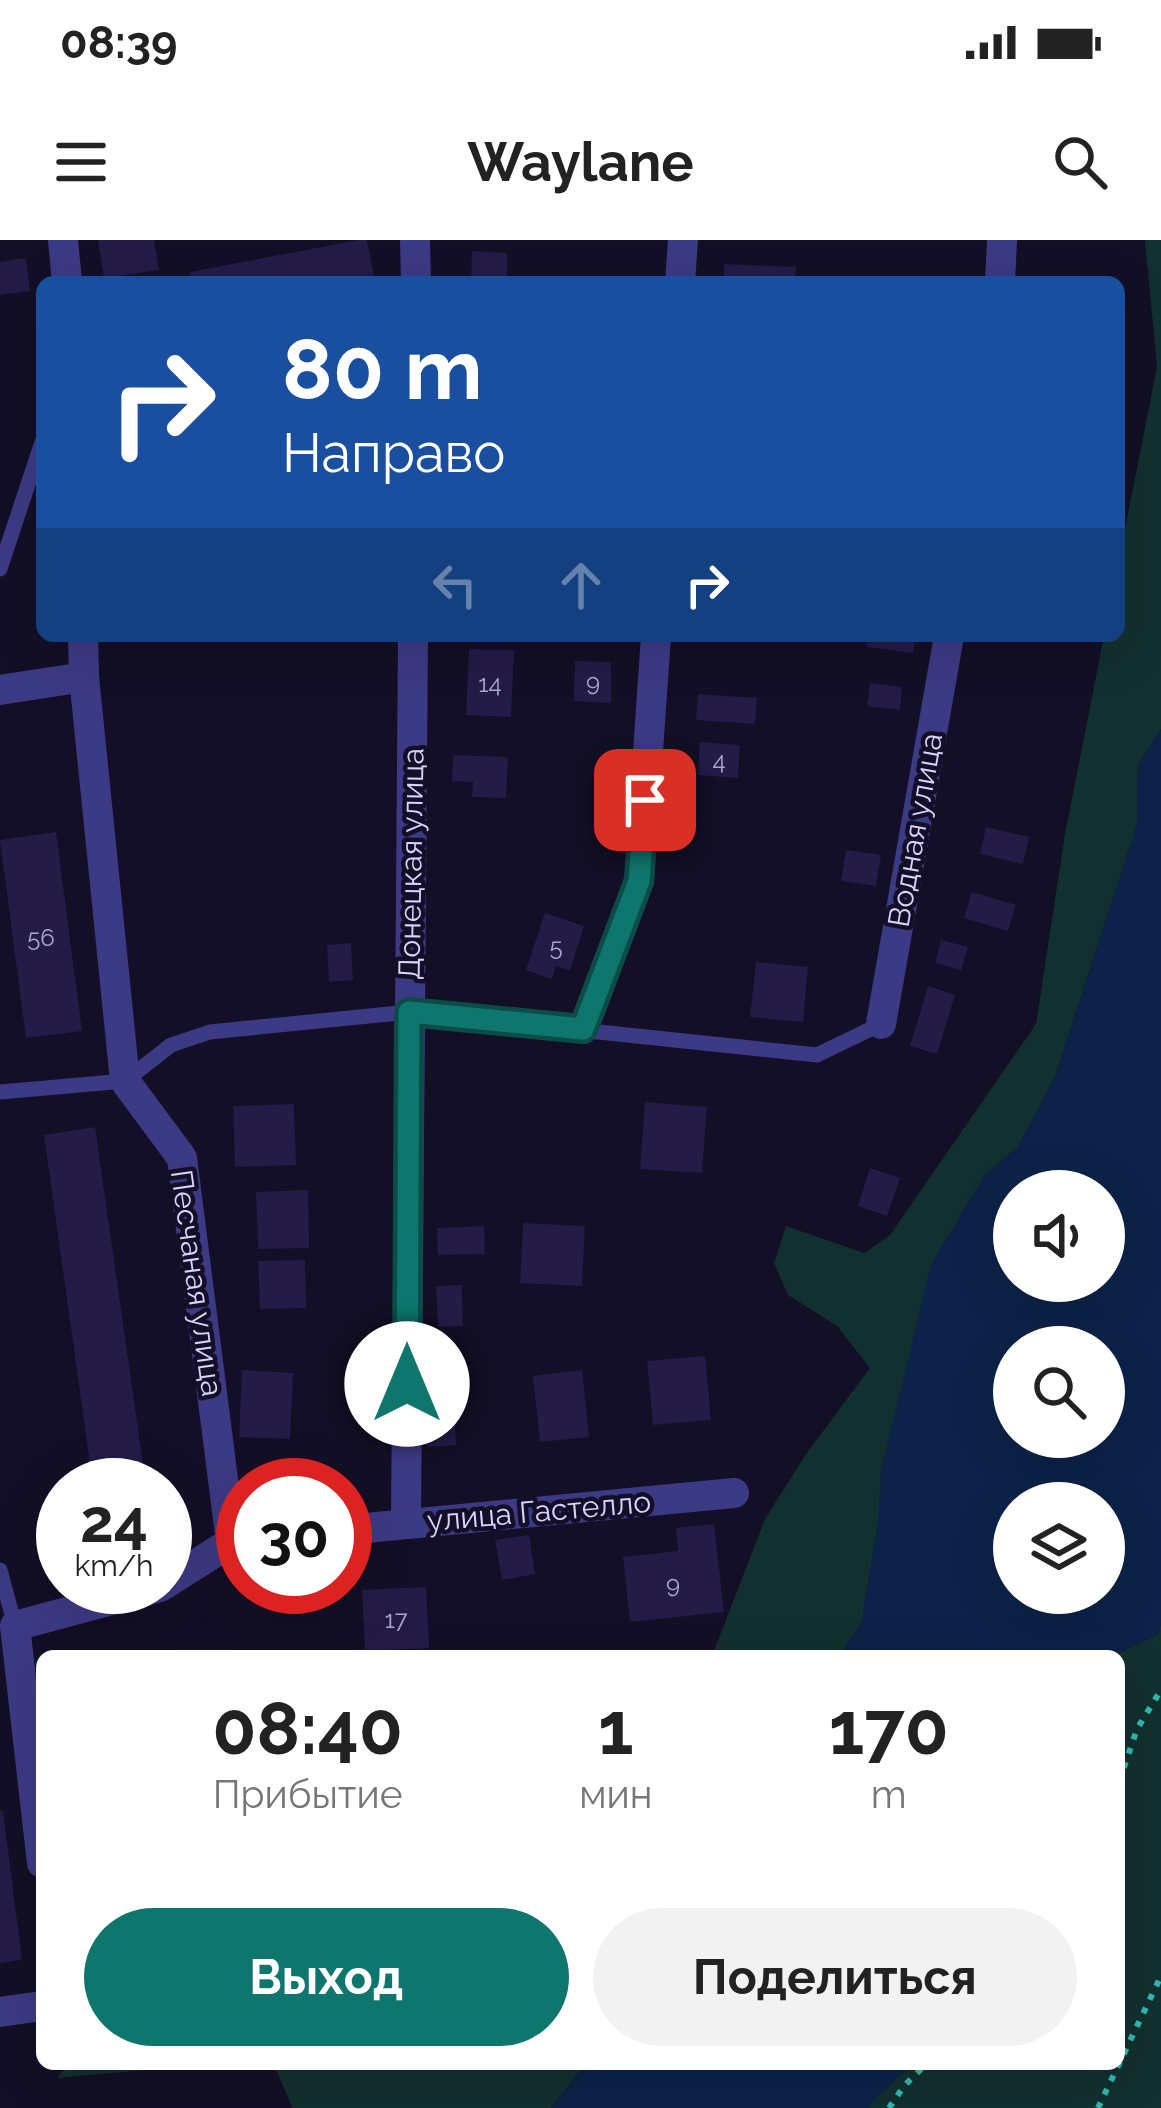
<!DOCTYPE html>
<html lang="ru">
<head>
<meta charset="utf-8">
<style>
  :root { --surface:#fff; --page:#f2f2f2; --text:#222; --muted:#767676; --accent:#0f766e }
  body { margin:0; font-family:Raleway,sans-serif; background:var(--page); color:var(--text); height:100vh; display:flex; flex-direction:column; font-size:45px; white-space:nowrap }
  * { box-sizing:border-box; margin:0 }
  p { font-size:39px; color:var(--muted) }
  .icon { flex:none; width:66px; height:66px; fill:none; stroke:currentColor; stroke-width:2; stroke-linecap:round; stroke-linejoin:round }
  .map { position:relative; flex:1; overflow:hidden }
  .sheet { position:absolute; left:36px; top:1410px; width:1089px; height:420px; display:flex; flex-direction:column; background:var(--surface); border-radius:18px; box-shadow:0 12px 48px #0002 }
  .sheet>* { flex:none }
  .hud { position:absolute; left:36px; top:36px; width:1089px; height:366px; border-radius:18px; box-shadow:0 12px 48px #0002; background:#1a4fa0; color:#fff; overflow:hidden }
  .tools { position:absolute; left:993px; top:930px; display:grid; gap:24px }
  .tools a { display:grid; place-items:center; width:132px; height:132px; border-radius:50%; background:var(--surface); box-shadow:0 12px 48px #0002; font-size:60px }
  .speed { position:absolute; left:36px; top:1218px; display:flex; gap:24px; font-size:60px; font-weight:700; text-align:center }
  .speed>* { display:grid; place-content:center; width:156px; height:156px; border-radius:50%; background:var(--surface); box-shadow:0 12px 48px #0002; line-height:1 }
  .speed small { font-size:30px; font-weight:400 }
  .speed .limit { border:18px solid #d22; background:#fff; color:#111 }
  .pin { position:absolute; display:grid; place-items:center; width:102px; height:102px; color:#fff; margin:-51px; border-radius:24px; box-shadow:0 6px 18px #0006 }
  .me { position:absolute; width:132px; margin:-66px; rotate:0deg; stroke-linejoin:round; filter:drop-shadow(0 0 9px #0008) }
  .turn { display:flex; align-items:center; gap:42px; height:252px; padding:0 48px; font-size:54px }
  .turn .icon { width:156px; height:156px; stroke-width:2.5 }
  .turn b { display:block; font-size:84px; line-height:102px }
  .lanes { display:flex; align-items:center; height:114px; padding:0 48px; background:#0003; justify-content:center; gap:60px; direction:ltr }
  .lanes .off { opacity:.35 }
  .eta { display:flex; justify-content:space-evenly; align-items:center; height:204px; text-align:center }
  .eta b { font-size:72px; font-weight:700; line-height:84px }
  .button { display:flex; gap:24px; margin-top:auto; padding:24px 48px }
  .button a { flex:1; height:138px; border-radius:72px; background:var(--accent); color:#fff; font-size:48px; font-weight:700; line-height:138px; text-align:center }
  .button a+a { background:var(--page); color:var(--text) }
  .status { display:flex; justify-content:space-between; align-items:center; height:84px; padding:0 60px; background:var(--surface); direction:ltr }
  .status svg { height:33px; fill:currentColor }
  header { display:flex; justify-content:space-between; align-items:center; height:156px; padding:0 48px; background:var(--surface); font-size:54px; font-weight:700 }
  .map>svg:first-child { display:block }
  .green { fill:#12302f }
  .water { fill:#0c2248; fill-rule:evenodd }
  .building { fill:#241b47 }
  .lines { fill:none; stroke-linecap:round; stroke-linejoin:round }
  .path { stroke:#2fb8b0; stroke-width:6; stroke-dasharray:6 9; stroke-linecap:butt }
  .service { stroke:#3d3a85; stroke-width:15 }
  .minor { stroke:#3d3a85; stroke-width:30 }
  .route-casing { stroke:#0a4d48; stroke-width:30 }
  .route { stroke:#0f766e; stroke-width:21 }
  .labels { text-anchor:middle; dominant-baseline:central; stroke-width:9; stroke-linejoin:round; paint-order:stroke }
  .number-label { font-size:24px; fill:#aca6d1 }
  .street-label { font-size:30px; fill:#d9d4ff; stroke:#130f26 }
</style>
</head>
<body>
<div class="status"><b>08:39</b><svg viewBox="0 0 49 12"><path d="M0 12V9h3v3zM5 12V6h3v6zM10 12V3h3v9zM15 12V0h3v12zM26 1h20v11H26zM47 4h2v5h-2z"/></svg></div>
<header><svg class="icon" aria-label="menu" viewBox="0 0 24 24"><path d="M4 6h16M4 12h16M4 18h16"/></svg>Waylane<svg class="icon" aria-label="search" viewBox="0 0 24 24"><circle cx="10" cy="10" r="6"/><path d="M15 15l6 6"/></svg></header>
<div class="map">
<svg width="1161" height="1868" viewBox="0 0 1161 1868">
  <rect width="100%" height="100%" fill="#130f26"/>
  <g class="green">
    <path d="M1145 0H1161V489L1138 526 1137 585 1055 837 1018 907 984 936 881 1231 879 1276 862 1382 839 1416H712L765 1279 806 1214 870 1128 837 1086 788 1055 774 1023 786 986 864 1013 890 995 1036 784 1065 594 1104 396H1119V319L1157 127Z"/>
    <path d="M1161 1383V1868H870L869 1864 913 1824H1119V1416H1113L1158 1394Z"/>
    <path d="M68 1824H212L57 1838Z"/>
    <path d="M273 1824H586L551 1868H293Z"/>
  </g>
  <g class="water">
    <path d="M1161 489V1383L1159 1393 1113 1416H839L862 1382 879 1277 881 1231 931 1024 984 936 1018 907 1055 837 1137 585 1138 526ZM1014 951H1104V1041H1014ZM1014 1107H1104V1197H1014ZM1014 1263H1104V1353H1014Z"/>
    <path d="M586 1824H913L870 1864V1868H551Z"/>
  </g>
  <g class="building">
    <path d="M98 0H154L159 30 104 38Z"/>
    <path d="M358 0H367L375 42H191L190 32Z"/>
    <path d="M472 11 507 13V42H471Z"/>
    <path d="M26 18 30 51 0 55V22Z"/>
    <path d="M724 24 796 27 795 42H724Z"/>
    <path d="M868 396H915L913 413 867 407Z"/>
    <path d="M469 409 514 410 511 477 466 475Z"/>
    <path d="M575 421 611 422V463L574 461Z"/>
    <path d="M870 443 902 447 900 470 867 466Z"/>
    <path d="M698 454 757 458 755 484 696 480Z"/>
    <path d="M700 502 740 505 738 538 698 535Z"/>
    <path d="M453 515 508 517 506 558 472 557 473 542 452 541Z"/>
    <path d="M986 587 1029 597 1023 624 980 614Z"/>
    <path d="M56 592 82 791 26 798 0 600Z"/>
    <path d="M846 610 881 615 876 646 841 641Z"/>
    <path d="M972 652 1016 665 1008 691 964 678Z"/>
    <path d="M545 673 584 686 570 730 556 726 552 739 526 730Z"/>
    <path d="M941 700 968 707 961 730 935 723Z"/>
    <path d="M351 703 353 740 329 742 327 705Z"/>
    <path d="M756 722 808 727 803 782 750 777Z"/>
    <path d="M928 746 955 755 937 814 910 806Z"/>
    <path d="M645 862 707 867 702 933 640 929Z"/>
    <path d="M294 864 296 925 235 927 233 866Z"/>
    <path d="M95 887 146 1245H93L44 895Z"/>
    <path d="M870 928 900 938 887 976 858 966Z"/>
    <path d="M308 950 309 1008 258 1009 256 952Z"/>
    <path d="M523 983 585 986 582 1046 520 1043Z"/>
    <path d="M484 986 485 1014 438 1015 437 988Z"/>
    <path d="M305 1020 306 1068 260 1069 258 1021Z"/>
    <path d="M462 1045 463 1086 438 1087 436 1046Z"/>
    <path d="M705 1116 711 1180 653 1185 647 1121Z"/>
    <path d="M242 1130 293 1133 290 1199 239 1197Z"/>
    <path d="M582 1130 589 1197 540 1202 533 1136Z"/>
    <path d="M453 1150 456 1205 427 1207 423 1151Z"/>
    <path d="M714 1284 724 1372 630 1382 623 1317 678 1311 676 1288Z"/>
    <path d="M529 1295 535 1334 502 1340 495 1300Z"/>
    <path d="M426 1347 429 1408 365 1411 362 1350Z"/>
    <path d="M0 1571H3L22 1720 0 1723Z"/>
  </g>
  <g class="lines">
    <g class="path">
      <path d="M1119 1542 1137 1489 1161 1450"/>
      <path d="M889 1868 904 1846 926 1824"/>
      <path d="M1098 1868 1161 1736"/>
    </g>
    <g class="service">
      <path d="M0 329 42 202"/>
      <path d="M0 852 125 841 171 805 210 792 409 772 817 815 881 784"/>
      <path d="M0 1330 15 1386"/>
    </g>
    <g class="minor">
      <path d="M63 0 67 42"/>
      <path d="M415 0 416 42"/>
      <path d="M680 42 683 0"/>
      <path d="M1000 42 1002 0"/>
      <path d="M83 396 84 437 125 841 182 918 231 1302 165 1344"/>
      <path d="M0 450 84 437"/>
      <path d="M881 784 949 396"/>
      <path d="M583 789 639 641 656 396"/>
      <path d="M406 1283 413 396"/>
      <path d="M345 1290 734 1253"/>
      <path d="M42 1623 15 1386 160 1347"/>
      <path d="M0 1772 42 1766"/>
    </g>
  </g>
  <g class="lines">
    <defs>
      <path id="route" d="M407 1144 409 772 583 789 639 641 645 560"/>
    </defs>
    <use href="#route" class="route-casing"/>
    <use href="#route" class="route"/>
  </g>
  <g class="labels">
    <g class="number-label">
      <text x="593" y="442">9</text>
      <text x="490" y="443">14</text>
      <text x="719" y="520">4</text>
      <text x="41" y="697">56</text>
      <text x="556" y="706">5</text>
      <text x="673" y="1344">9</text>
      <text x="396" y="1379">17</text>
    </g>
    <g class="street-label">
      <text transform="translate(915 590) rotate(-80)">Водная улица</text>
      <text transform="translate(411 624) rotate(-89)">Донецкая улица</text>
      <text transform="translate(197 1043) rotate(82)">Песчаная улица</text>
      <text transform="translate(539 1271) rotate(-5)">улица Гастелло</text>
    </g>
  </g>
</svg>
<div class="tools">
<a><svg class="icon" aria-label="sound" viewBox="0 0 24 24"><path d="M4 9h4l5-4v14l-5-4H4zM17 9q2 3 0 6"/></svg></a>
<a><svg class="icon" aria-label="search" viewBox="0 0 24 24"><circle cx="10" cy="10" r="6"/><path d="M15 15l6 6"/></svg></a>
<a><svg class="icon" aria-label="layers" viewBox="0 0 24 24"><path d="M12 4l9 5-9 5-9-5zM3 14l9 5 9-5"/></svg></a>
</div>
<div class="speed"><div>24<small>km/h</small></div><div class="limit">30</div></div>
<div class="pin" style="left:645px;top:560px;background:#d93025"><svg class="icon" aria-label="arrive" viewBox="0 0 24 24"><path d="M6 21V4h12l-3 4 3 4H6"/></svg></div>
<svg class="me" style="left:407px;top:1144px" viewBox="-20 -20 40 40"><circle r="19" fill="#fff"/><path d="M0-13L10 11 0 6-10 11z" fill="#0f766e"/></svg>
<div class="hud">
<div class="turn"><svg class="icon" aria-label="right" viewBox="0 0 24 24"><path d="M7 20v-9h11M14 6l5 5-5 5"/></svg><div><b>80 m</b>Направо</div></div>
<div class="lanes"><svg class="icon off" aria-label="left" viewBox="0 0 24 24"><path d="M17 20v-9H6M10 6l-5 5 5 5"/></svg><svg class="icon off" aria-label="ahead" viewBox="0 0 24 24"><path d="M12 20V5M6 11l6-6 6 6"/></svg><svg class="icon" aria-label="right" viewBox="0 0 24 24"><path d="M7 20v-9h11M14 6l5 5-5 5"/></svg></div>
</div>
<section class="sheet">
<div class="eta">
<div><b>08:40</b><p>Прибытие</p></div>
<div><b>1</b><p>мин</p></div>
<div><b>170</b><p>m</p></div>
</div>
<div class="button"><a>Выход</a><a>Поделиться</a></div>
</section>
</div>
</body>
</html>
